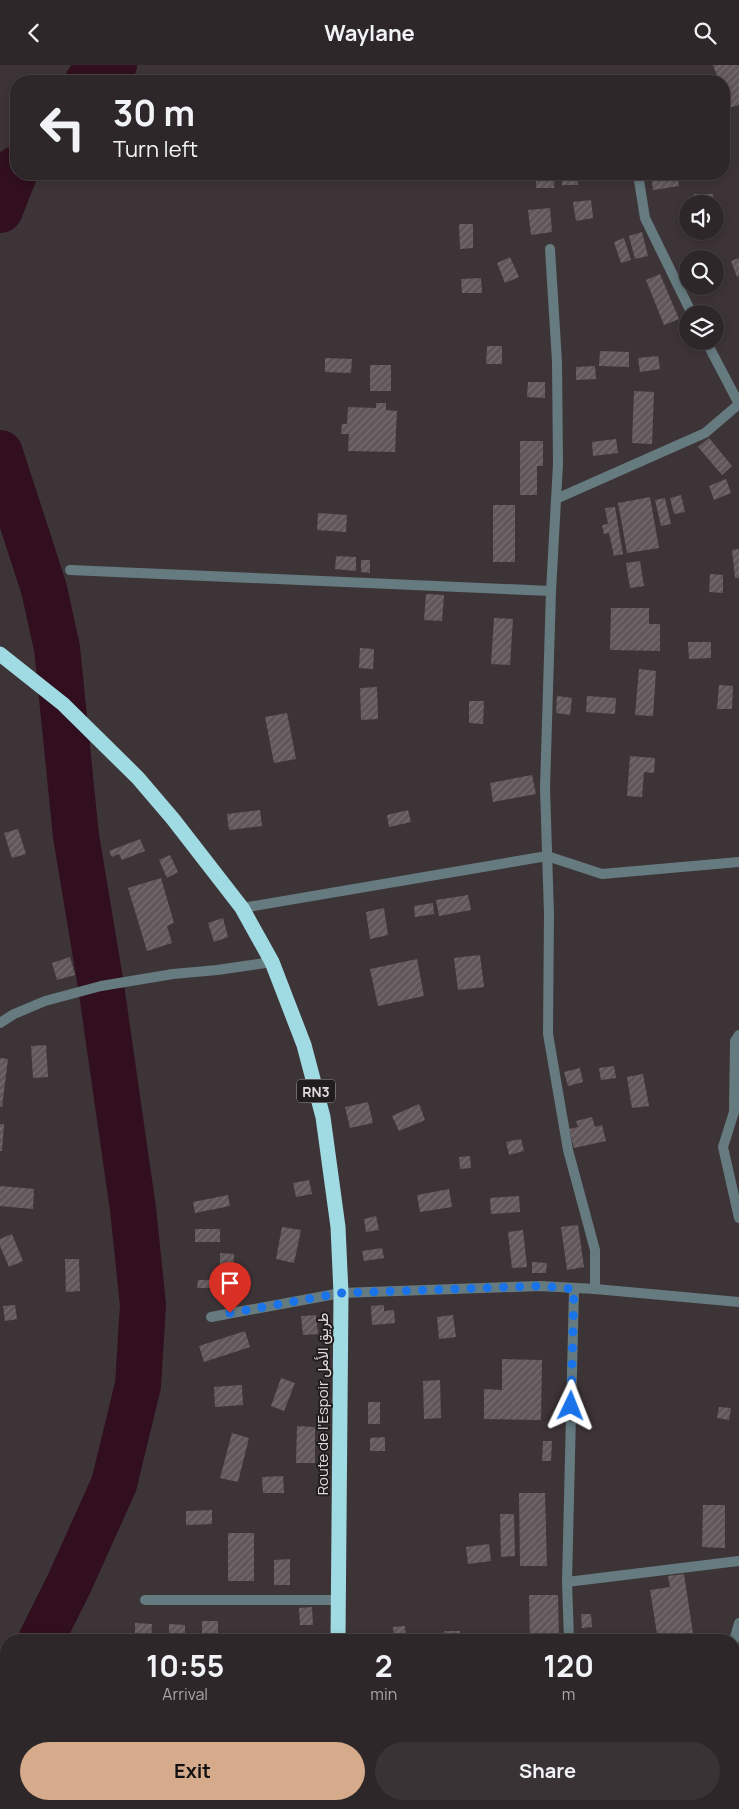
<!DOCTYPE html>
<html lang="en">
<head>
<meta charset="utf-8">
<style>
  :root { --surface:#2e2729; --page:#3a3335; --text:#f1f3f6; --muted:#a7a5a8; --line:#494446; --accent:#d6ab8b }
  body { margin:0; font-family:Manrope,Vazirmatn,sans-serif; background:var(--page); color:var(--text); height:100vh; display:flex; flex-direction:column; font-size:19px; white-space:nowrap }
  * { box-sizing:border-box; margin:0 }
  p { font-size:16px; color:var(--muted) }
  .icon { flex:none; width:28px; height:28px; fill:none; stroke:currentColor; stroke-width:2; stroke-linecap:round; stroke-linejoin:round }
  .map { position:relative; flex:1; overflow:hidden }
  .drawer { position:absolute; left:0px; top:1569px; width:740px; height:176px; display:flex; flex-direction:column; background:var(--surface); border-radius:20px 20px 0 0; box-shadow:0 2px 8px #0003,0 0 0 1px var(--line) }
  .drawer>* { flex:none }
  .guide { position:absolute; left:10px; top:10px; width:720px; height:105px; border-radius:20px; box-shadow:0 2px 8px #0003,0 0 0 1px var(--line); background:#2e2729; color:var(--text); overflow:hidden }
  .controls { position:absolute; left:679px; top:130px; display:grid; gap:10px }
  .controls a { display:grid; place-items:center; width:45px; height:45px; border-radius:50%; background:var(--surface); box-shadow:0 2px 8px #0003,0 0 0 1px var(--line); font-size:25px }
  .pin { position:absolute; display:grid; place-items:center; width:42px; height:42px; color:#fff; margin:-51px -21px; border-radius:50% 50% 50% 0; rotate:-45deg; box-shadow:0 0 5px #0007 }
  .pin .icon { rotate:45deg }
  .me { position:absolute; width:55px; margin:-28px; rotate:2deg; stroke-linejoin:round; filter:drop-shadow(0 0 4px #0008) }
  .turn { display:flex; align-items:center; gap:18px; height:105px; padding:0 20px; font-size:22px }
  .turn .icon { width:65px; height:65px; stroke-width:2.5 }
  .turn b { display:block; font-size:35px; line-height:42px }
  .eta { display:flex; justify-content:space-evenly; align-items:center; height:85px; text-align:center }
  .eta b { font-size:30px; font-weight:700; line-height:35px }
  .primary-button { display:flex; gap:10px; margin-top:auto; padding:10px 20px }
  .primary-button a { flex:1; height:58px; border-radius:30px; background:var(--accent); color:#111; font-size:20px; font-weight:700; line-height:58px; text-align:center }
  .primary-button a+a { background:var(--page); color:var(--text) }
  header { display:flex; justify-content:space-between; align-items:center; height:65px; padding:0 20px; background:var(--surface); font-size:22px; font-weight:700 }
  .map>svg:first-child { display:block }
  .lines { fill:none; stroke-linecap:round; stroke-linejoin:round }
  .river { stroke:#310f1e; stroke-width:46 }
  .building { fill:url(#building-hatch) }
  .street { stroke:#657b7f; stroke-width:10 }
  .highway { stroke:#a0dae2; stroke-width:15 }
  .route { stroke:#1a73e8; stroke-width:9; stroke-dasharray:0 16.2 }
  .labels { text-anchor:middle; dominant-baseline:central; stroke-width:4; stroke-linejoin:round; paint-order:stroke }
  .shield { fill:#211d1e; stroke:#a7a1a3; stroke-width:1 }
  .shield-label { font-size:14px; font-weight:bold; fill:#e1dadc }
  .street-label { font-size:15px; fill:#e1dadc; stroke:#211d1e }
</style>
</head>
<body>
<header><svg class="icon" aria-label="back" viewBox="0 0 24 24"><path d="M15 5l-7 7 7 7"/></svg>Waylane<svg class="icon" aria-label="search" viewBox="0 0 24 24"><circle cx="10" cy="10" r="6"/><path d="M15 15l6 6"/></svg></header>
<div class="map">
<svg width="739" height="1744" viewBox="0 0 739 1744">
  <defs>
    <pattern id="building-hatch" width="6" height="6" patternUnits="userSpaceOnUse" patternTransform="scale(1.25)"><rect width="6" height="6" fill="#61575a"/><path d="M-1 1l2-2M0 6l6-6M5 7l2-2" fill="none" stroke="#776f71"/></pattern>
  </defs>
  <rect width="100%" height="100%" fill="#3d3437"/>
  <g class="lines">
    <g class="river">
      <path d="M88 16 114 0"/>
      <path d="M0 145 16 104"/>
      <path d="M0 388 44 524 57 583 76 771 101 921 133 1144 143 1240 138 1320 114 1419 69 1519 41 1575"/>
      <path d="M0 1650 6 1639"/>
    </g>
  </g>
  <g class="building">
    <path d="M713 0H739V40L729 43 724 28V16H719Z"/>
    <path d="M536 109H555L554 123H536Z"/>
    <rect x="562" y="109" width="16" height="11"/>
    <path d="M677 109 679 121 653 125 651 110Z"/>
    <rect x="694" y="129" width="19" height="10"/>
    <path d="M591 135 593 153 576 156 573 137Z"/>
    <path d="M550 143 552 167 531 170 528 145Z"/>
    <path d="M459 159H473V183L460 184Z"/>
    <path d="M642 167 648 191 635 194 629 171Z"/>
    <path d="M624 173 631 195 621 198 614 177Z"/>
    <path d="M510 192 519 212 505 218 497 198Z"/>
    <path d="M739 193V211L737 212 731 196Z"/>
    <path d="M660 209 679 254 664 260 646 215Z"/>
    <path d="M481 213 482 228H462L461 214Z"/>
    <path d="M487 281H502V299H486Z"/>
    <path d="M600 286 629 287V302L599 301Z"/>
    <path d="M658 291 660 304 640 307 638 293Z"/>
    <path d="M325 293 352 294 351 308 325 307Z"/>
    <rect x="370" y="300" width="21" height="26"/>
    <path d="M595 301 596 314 576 315V302Z"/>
    <path d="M528 317H545V333L527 332Z"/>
    <path d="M634 326 654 327 652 379 632 378Z"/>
    <path d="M376 338H386V345L397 346 395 387 348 386 349 369H341L342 359H347L348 342 376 343Z"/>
    <path d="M709 373 732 401 722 410 698 382Z"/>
    <path d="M616 374 618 388 593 391 592 377Z"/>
    <path d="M520 376H543V401H537V430H520Z"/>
    <path d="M726 414 731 428 714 435 709 421Z"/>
    <path d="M681 430 685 447 674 449 670 433Z"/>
    <path d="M650 432 659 483 627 488 618 438Z"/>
    <path d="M665 433 671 459 661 461 655 435Z"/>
    <rect x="493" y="440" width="22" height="57"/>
    <path d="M615 442 623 489 614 491 609 468 604 469 602 460 608 459 605 443Z"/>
    <path d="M318 448 347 450 346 467 317 465Z"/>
    <path d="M739 484V513H735L732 485Z"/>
    <path d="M336 491 356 492V506L335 504Z"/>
    <path d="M361 495H370V508L361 507Z"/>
    <path d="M640 496 644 521 630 523 626 498Z"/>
    <path d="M710 509 723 510V528L709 527Z"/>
    <path d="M426 529 444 530 442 556 424 555Z"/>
    <path d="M611 543H649V559H660V586L610 585Z"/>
    <path d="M494 553 513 554 510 600 491 599Z"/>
    <path d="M688 577H711V593L689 594Z"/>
    <path d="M360 583 374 584 373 604 359 603Z"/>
    <path d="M639 604 656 606 653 651 635 650Z"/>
    <path d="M719 620 733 621 732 644H717Z"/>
    <path d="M377 622 378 654 361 655 360 623Z"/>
    <path d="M557 631 572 633 570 650 556 648Z"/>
    <path d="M587 631 616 633 615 649 586 647Z"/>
    <path d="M469 636H484L483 659 469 658Z"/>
    <path d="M287 648 296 694 274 698 265 652Z"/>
    <path d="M630 691 655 693 654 708 644 707 642 732 627 731Z"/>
    <path d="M532 710 536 729 493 737 490 718Z"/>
    <path d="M260 745 262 761 229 765 227 749Z"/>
    <path d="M408 745 411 757 389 762 387 750Z"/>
    <path d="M18 764 26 789 12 793 4 768Z"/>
    <path d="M140 774 145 786 122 795 119 789 112 792 109 786Z"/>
    <path d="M170 790 178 807 167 813 159 795Z"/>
    <path d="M161 813 174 858 167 861 172 878 147 886 128 823Z"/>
    <path d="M468 830 471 845 439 851 436 835Z"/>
    <path d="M433 838 434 849 415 852 414 841Z"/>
    <path d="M384 843 388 870 370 874 366 847Z"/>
    <path d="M223 853 228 872 214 877 208 858Z"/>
    <path d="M480 890 484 922 458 925 454 893Z"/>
    <path d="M70 892 75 910 57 915 52 898Z"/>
    <path d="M417 894 424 931 378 941 370 904Z"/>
    <path d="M46 980 48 1012 33 1013 31 981Z"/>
    <path d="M0 993 8 994 2 1042 0 1041Z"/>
    <path d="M614 1001 616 1013 601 1015 599 1003Z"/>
    <path d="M580 1003 583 1017 568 1021 564 1007Z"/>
    <path d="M643 1009 649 1041 632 1043 627 1012Z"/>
    <path d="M368 1037 373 1058 350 1063 345 1042Z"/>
    <path d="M419 1039 425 1055 399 1066 392 1051Z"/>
    <path d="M592 1052 595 1062 602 1060 606 1076 574 1083 569 1064 578 1062 576 1056Z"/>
    <path d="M0 1059H4L2 1086H0Z"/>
    <path d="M521 1074 524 1086 509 1090 506 1077Z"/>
    <path d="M470 1091 471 1103 460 1104 459 1092Z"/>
    <path d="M309 1115 312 1129 296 1132 293 1118Z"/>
    <path d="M0 1121 34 1124 33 1144 0 1141Z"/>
    <path d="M449 1124 452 1142 420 1147 417 1130Z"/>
    <path d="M228 1130 230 1141 195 1148 193 1137Z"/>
    <path d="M519 1131 520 1147 491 1149 490 1133Z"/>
    <path d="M376 1151 379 1165 366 1167 364 1154Z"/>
    <path d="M578 1160 584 1202 567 1205 561 1162Z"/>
    <path d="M282 1162 301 1165 294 1198 276 1194Z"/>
    <rect x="195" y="1164" width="25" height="13"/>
    <path d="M523 1165 527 1202 512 1203 508 1167Z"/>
    <path d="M12 1169 23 1196 9 1202 0 1181V1174Z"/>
    <path d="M382 1183 384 1193 364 1196 362 1186Z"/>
    <path d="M220 1188 234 1189 233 1209H220Z"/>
    <path d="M65 1194H79L80 1226 66 1227Z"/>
    <path d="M532 1197 547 1198 546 1208H532Z"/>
    <path d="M198 1215H214V1223H197Z"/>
    <path d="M15 1240 17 1254 5 1256 3 1241Z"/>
    <path d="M384 1240V1246L394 1245 395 1258 372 1260 371 1241Z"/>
    <path d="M316 1250 318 1269 303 1270 301 1251Z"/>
    <path d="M453 1250 456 1272 439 1274 437 1252Z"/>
    <path d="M245 1266 250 1282 204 1297 199 1281Z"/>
    <path d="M502 1294 542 1295 541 1355 484 1354V1324L502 1325Z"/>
    <path d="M281 1313 295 1318 284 1346 271 1341Z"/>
    <path d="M440 1315 441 1353 424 1354 423 1316Z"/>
    <path d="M242 1320 243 1340 215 1342 214 1322Z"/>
    <rect x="368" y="1337" width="12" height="22"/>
    <path d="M719 1342 731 1343 729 1355 717 1353Z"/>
    <path d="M297 1361 315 1362V1398H296Z"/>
    <path d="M232 1368 249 1373 238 1417 220 1413Z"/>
    <path d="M385 1372V1386H370V1373Z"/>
    <path d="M543 1376H552L551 1396H542Z"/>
    <path d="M283 1411 284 1428H263L262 1412Z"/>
    <path d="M519 1428H545L547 1501H520Z"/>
    <path d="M703 1440H725V1483L702 1482Z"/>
    <path d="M212 1445V1459L186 1460V1446Z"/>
    <path d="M500 1449H514L515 1491 501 1492Z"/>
    <rect x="228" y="1468" width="26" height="48"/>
    <path d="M489 1479 491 1496 468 1499 466 1482Z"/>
    <path d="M290 1494V1520H274V1495Z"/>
    <path d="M684 1509 694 1575H658L650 1525 670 1522 668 1511Z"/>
    <path d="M529 1530H558L559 1575H530Z"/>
    <path d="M312 1542 313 1560H300L299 1543Z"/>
    <path d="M581 1549H591L592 1562 582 1563Z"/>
    <rect x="202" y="1556" width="16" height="19"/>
    <path d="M135 1558 152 1559 151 1575H135Z"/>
    <path d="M169 1559 185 1560V1575H169Z"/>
    <path d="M405 1561 406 1575H394L393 1562Z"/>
    <path d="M444 1566H460V1575H443Z"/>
    <path d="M151 1739H169L168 1744H150Z"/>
    <path d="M302 1739H319L318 1744H301Z"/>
    <path d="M548 1739H564L565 1744H549Z"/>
    <rect x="127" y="1740" width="14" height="4"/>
  </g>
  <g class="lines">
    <g class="street">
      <path d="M638 109 645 153 692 249"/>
      <path d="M550 184 557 297 558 399 551 526 545 723 549 849 548 969 568 1085 595 1185V1224"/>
      <path d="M556 434 705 368 739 339 706 276"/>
      <path d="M70 505 551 526"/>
      <path d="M242 843 547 791 602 809 739 797"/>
      <path d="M0 958 14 949 45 936 101 921 173 909 217 905 272 897"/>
      <path d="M739 970 735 976 734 1047 723 1082 739 1153"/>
      <path d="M211 1252 341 1228 540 1221 595 1224 739 1237"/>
      <path d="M567 1517 739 1496"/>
      <path d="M145 1535H338"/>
      <path d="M569 1575 567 1517 574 1224"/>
      <path d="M734 1576 739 1558"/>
      <path d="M734 1688H739"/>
      <path d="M532 1739V1744"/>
    </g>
    <g class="highway">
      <path d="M0 589 63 639 138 713 173 754 242 843 272 897 304 980 323 1052 338 1162 341 1228 338 1575"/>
      <path d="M337 1744V1739"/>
    </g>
  </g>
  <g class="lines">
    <path class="route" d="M230 1248 341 1228 540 1221 574 1224 571 1341"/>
  </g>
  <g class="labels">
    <rect class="shield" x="297" y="1014.5" width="38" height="23" rx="4"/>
    <g class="shield-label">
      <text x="316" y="1026">RN3</text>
    </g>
    <g class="street-label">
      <text transform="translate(322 1339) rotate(-90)">Route de l’Espoir طريق الأمل</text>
    </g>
  </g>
</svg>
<div class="controls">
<a><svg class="icon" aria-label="sound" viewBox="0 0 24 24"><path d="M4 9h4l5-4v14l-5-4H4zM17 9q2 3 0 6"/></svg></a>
<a><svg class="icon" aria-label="search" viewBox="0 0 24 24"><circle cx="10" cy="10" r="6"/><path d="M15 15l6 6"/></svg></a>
<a><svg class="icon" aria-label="layers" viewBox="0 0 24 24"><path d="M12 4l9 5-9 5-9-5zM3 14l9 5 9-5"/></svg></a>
</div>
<div class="pin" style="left:230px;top:1248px;background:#d93025"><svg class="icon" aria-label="arrive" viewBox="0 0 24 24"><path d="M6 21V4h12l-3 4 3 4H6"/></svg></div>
<svg class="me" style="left:571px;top:1341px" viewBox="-20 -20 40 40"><path d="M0-17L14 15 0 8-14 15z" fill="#1a73e8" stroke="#fff" stroke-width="4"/></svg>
<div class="guide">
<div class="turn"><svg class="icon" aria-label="left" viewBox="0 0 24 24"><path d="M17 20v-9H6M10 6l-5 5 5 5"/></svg><div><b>30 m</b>Turn left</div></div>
</div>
<section class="drawer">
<div class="eta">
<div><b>10:55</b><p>Arrival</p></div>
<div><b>2</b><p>min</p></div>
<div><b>120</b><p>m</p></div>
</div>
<div class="primary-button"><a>Exit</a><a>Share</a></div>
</section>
</div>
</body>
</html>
